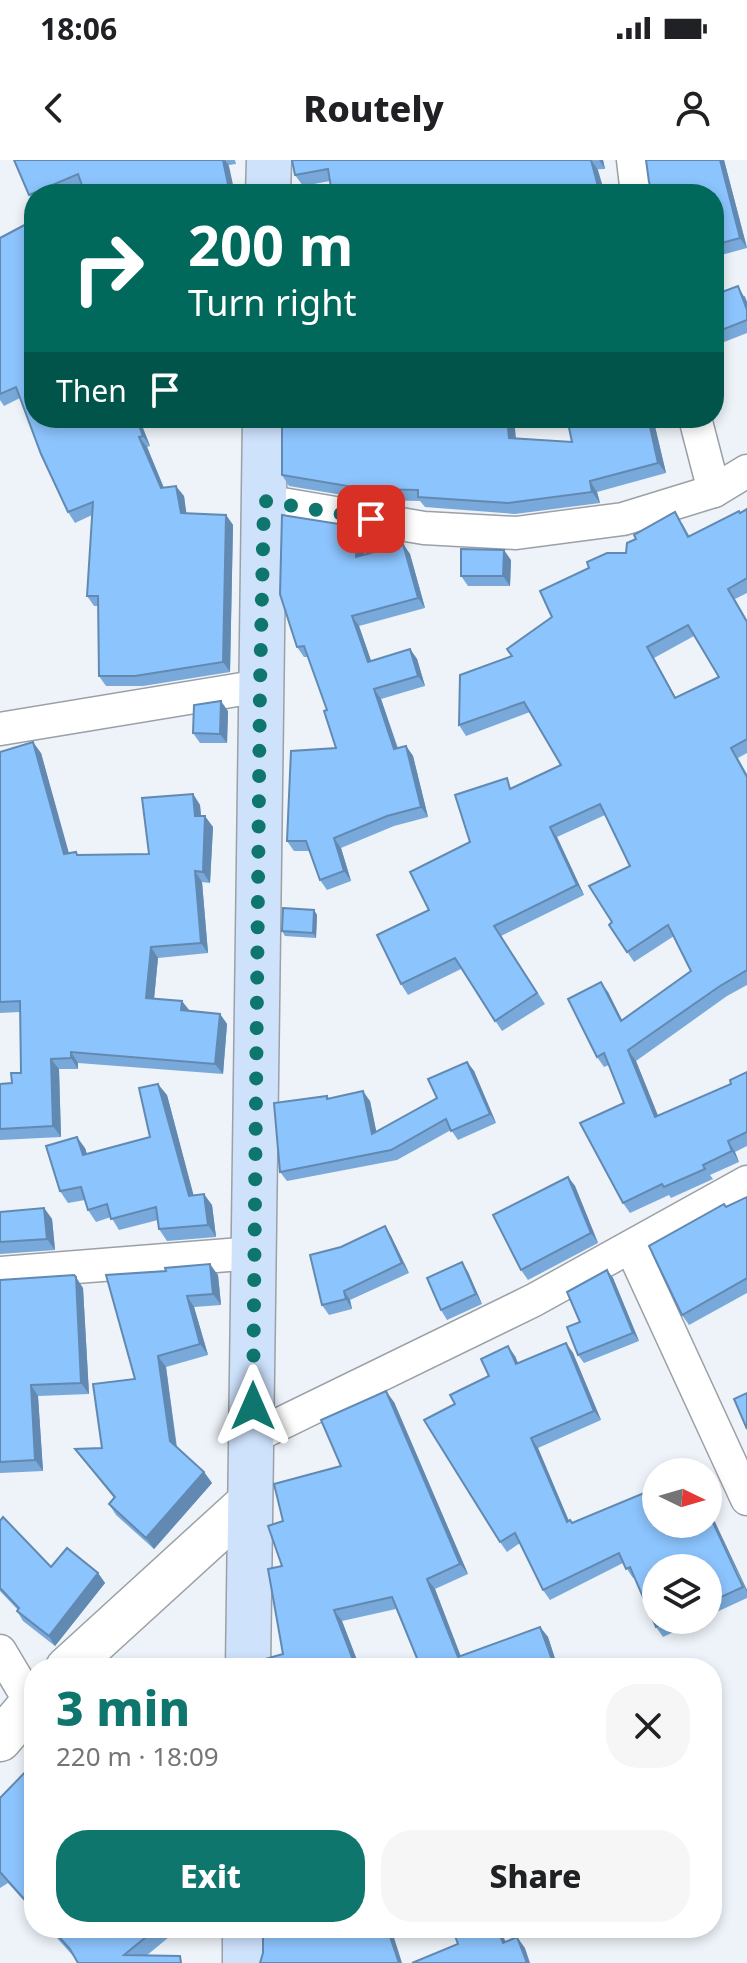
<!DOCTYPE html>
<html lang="en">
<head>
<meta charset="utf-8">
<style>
  :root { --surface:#fff; --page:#f6f6f6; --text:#202124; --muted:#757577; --accent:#0f766e }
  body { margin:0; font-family:"Noto Sans",sans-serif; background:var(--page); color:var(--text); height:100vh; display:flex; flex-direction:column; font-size:30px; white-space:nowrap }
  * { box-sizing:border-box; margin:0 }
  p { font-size:26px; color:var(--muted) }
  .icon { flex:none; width:44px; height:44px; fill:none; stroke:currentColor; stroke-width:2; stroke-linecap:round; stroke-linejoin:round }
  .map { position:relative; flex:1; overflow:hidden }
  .panel { position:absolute; left:24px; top:1498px; width:698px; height:280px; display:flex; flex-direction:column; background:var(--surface); border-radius:32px; box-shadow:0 4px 12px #0003 }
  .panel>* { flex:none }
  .banner { position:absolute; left:24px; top:24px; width:700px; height:244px; border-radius:32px; box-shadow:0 4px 12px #0003; background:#00695c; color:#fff; overflow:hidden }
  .needle { width:52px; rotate:95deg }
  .buttons { position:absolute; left:642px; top:1298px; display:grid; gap:16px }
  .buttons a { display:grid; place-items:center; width:80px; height:80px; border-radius:50%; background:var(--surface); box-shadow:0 4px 12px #0003; font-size:40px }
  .pin { position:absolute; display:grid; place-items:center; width:68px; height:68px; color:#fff; margin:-34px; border-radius:16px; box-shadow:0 4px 12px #0006 }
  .me { position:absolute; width:88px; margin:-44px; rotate:0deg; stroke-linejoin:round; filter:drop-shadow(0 0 6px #0008) }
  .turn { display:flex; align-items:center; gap:28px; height:168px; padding:0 32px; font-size:36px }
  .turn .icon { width:104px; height:104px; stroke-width:2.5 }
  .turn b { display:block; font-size:56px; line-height:68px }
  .then { display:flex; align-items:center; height:76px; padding:0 32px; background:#0003; gap:16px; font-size:30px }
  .round { display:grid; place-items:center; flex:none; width:84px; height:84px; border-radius:32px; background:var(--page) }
  .head { display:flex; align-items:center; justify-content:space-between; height:136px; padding:0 32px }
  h1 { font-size:48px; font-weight:800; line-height:60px; color:var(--accent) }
  .button { display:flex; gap:16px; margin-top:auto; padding:16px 32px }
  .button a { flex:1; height:92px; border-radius:32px; background:var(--accent); color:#fff; font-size:32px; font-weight:800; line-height:92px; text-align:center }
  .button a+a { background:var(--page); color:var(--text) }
  .status { display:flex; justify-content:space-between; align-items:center; height:56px; padding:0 40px; background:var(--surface); direction:ltr }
  .status svg { height:22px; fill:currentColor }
  header { display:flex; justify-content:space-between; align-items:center; height:104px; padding:0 32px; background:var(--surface); font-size:36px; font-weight:800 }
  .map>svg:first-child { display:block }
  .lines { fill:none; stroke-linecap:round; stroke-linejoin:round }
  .minor-casing { stroke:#9ba0a6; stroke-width:35 }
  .tertiary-casing { stroke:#9ba0a6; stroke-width:45 }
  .secondary-casing { stroke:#9ba0a6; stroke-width:47 }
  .minor { stroke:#fff; stroke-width:32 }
  .tertiary { stroke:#fff; stroke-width:42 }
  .secondary { stroke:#cee2fc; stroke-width:44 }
  .wall { fill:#78a9da; fill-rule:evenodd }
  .shaded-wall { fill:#6289b1 }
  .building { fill:#8cc4fd; stroke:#6289b1; stroke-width:2; fill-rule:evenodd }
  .route { stroke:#0f766e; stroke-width:14; stroke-dasharray:0 25.2 }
</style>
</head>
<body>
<div class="status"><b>18:06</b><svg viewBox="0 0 49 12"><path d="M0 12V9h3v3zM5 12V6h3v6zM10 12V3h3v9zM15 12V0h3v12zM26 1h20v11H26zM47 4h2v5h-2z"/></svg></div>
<header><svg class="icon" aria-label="back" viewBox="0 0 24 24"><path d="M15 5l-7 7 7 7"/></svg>Routely<svg class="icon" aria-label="person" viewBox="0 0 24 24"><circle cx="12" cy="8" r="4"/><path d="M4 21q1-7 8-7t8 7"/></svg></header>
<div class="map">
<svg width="747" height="1803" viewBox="0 0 747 1803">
  <rect width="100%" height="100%" fill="#edf3f9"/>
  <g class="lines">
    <defs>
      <g id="minor">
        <path d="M633 0 637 34"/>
        <path d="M695 258 714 331"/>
        <path d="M264 341 424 368 516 373 623 359 714 331 747 311"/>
        <path d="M0 569 260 526"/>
        <path d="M631 1087 747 1339"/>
        <path d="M0 1113 254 1093"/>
        <path d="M253 1277 534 1140 747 1022"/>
        <path d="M0 1491 31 1543"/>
      </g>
      <g id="tertiary">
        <path d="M67 1508 250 1341"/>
        <path d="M0 1580 34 1540"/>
      </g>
      <g id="secondary">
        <path d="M268 34 269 0"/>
        <path d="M248 1508 265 258"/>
        <path d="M245 1803V1768"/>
      </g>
    </defs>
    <use href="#minor" class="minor-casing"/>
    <use href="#tertiary" class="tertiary-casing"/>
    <use href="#secondary" class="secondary-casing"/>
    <use href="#minor" class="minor"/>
    <use href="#tertiary" class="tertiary"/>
    <use href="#secondary" class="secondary"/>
  </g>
  <g class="wall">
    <path d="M14 0H235L236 4 82 26 62 34H34V42L29 35Z"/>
    <path d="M292 0H603L605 9 330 21 303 26 295 15Z"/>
    <path d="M724 0 747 88 714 97V34Z"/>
    <path d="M0 78 34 258H139L150 286 147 287 164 328 184 336 186 354 226 355 233 365 230 512 143 526H106L99 516 98 446H94L87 436 92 355 75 363 68 352 20 238 4 246 0 240Z"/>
    <path d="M714 135 745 136 747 142V173L714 186Z"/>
    <path d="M653 258 666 313 597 332 600 343 515 354 425 347 420 341 372 340 289 326 282 315 516 279 572 282Z"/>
    <path d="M747 349V433L735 439 747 460V593L738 598 747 614V825L727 836 636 901 658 956 731 924 747 912V986L735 992 739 1002 710 1015 713 1019 671 1038 669 1035 630 1053 623 1043 624 943 609 905 604 907 597 897 608 832 622 860 691 811 674 776 634 802 609 765 612 762 630 706 605 655 557 677 584 735 501 776 545 844 502 871 461 809 408 835 401 824 429 750 470 682 513 628 561 605 530 552 466 576 459 565 512 496 552 457 626 393 682 363 690 377ZM694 476 719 517 676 538 654 498Z"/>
    <path d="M365 377 364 395 403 384 410 394 425 448 359 466 371 501 410 489 417 499 425 526 381 539 398 588 406 586 413 596 428 657 394 666 341 688 351 721 327 730 320 720 310 691H294L287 681 336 588 327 550 308 497H304L297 487Z"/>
    <path d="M511 400 510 426H468L461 416Z"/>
    <path d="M228 551 227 583H200L193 573Z"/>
    <path d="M0 592 41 593 68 693 79 695 149 694 193 634 200 645 201 656 213 667 210 723 202 722 208 793 158 798 154 839 189 851 220 854 227 864 223 914 78 903V909H59L61 977 0 980V924L12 923 21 913 20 852 0 853Z"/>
    <path d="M314 750 317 755 316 778 285 776 282 771Z"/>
    <path d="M467 902 474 911 496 963 458 980 451 970 397 1000 287 1021 280 1012 327 936 329 938 370 941 376 972 437 938Z"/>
    <path d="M167 935 193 1035 212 1045 216 1077 167 1081 159 1069 158 1060 119 1070 111 1057 96 1062 88 1050 85 1040 68 1043 60 1031 85 988 87 994 150 977Z"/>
    <path d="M568 1017 575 1026 598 1083 528 1120 521 1110Z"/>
    <path d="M747 1037V1133L689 1165 682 1155 726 1046Z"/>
    <path d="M44 1048 52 1059 55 1090 0 1094V1052Z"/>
    <path d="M385 1066 391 1076 409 1113 350 1140 352 1149 329 1155 322 1145 341 1087Z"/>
    <path d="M462 1102 468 1112 482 1144 447 1160 441 1150Z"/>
    <path d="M607 1110 613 1118 639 1181 584 1203 578 1195 580 1162Z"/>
    <path d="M106 1115H218L221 1145 194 1147 208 1195 166 1207 177 1287 204 1312 212 1323 154 1389 116 1355 109 1344 114 1338 75 1289 102 1288 135 1219Z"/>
    <path d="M0 1120 83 1128 89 1234 38 1236 43 1311 0 1313Z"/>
    <path d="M566 1183 573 1193 601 1260 538 1288 569 1361 572 1363 708 1364 747 1430V1438L708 1456V1408L656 1460H699L663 1477 656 1467 635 1417 633 1418 623 1403 550 1440 543 1430 520 1383 507 1392 500 1382 489 1216 515 1196 518 1203Z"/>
    <path d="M394 1242 468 1414 435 1429 460 1496 540 1467 548 1477 558 1508H421L396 1449 342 1461 360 1508H262L283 1494 282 1406 283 1361 341 1306Z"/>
    <path d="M0 1361 51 1407 98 1413 105 1423 55 1486 23 1461 17 1451 18 1450 0 1431Z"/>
    <path d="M34 1603V1752L8 1723 0 1728V1638Z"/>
    <path d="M48 1768H180L146 1796 74 1797Z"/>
  </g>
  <g class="shaded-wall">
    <path d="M223 0H225L229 6 235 34H230Z"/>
    <path d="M591 0 598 10 605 34H600Z"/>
    <path d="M599 0H603L605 9Z"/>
    <path d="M720 0H724L747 88 740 78Z"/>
    <path d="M738 126 747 142V150Z"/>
    <path d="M136 258H139L150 286 143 276Z"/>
    <path d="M507 258H514L517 289 509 278Z"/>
    <path d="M648 258H653L666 313 658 303Z"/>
    <path d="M139 277 147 287 168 338 161 328Z"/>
    <path d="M590 321 597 332 600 343 592 332Z"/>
    <path d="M176 326 184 336 188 364 181 353Z"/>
    <path d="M226 355 233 365 230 512 223 502Z"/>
    <path d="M358 367 365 377 363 407 356 397Z"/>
    <path d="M403 384 410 394 425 448 418 438Z"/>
    <path d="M504 390 511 400 510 426 503 416Z"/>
    <path d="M352 456 359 466 375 512 368 502Z"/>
    <path d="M647 487 654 498 682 549 675 538Z"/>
    <path d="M410 489 417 499 425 526 418 516Z"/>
    <path d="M374 529 381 539 401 599 394 589Z"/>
    <path d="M221 541 228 551 227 583 220 574Z"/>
    <path d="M33 582 41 593 72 704 64 694Z"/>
    <path d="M406 586 413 596 428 657 421 647Z"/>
    <path d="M193 634 200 645 202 667 195 656Z"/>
    <path d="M205 656 213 667 210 723 203 712Z"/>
    <path d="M550 667 557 677 584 735 577 725Z"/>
    <path d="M334 678 341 688 351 721 344 711Z"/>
    <path d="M195 711 202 722 208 793 201 783Z"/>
    <path d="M314 750 317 755 316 778 313 773Z"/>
    <path d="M151 787 158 798 153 849 146 838Z"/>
    <path d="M601 822 608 832 628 872 621 861Z"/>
    <path d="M182 841 190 851 181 850Z"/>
    <path d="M220 854 227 864 223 914 215 904Z"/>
    <path d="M628 890 636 901 663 968 655 957Z"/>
    <path d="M71 892 78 903V909L71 898Z"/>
    <path d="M51 899 59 909 61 977 53 966Z"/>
    <path d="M467 902 474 911 496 963 490 954Z"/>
    <path d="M158 924 167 935 197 1048 189 1036Z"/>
    <path d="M363 931 370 941 379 984 372 974Z"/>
    <path d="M77 977 85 988 91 1007 83 995Z"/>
    <path d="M728 981 735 992 739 1002 732 991Z"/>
    <path d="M568 1017 575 1026 598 1083 591 1073Z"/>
    <path d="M204 1034 212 1045 216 1077 208 1065Z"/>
    <path d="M44 1048 52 1059 55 1090 47 1079Z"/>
    <path d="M385 1066 391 1076 409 1113 402 1103Z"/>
    <path d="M462 1102 468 1112 482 1144 476 1134Z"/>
    <path d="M210 1104 218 1115 221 1145 213 1134Z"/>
    <path d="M607 1110 613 1118 639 1181 633 1173Z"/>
    <path d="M76 1117 83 1128 89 1234 81 1223Z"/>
    <path d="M344 1131 350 1140 352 1149 346 1139Z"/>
    <path d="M187 1136 194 1147 208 1195 200 1184Z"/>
    <path d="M566 1183 573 1193 601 1260 594 1251Z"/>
    <path d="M508 1186 515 1196 522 1213 516 1204Z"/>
    <path d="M158 1196 166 1207 177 1292 170 1281Z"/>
    <path d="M31 1225 38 1236 43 1311 35 1300Z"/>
    <path d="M386 1231 394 1242 468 1414 460 1404Z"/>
    <path d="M531 1278 538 1288 573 1371 567 1362Z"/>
    <path d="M204 1312 212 1323 154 1389 146 1378Z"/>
    <path d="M708 1347 747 1430V1432L708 1352Z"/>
    <path d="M98 1413 105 1423 55 1486 49 1476Z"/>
    <path d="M427 1419 435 1429 465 1507 458 1497Z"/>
    <path d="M334 1450 342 1461 360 1508H356Z"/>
    <path d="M540 1467 548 1477 558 1508H555Z"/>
    <path d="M387 1768H391L402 1803H399Z"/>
    <path d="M497 1768H500L510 1793 503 1783Z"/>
    <path d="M517 1777 525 1788 530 1803H527Z"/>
  </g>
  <g class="building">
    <path d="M14 0H223L230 34H85L78 14 29 35Z"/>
    <path d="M292 0H591L600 34H332L328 9 295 15Z"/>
    <path d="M646 0H720L740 78 714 85V34H653L649 22Z"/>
    <path d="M34 60V258H136L143 276 139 277 161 328 176 326 181 353 226 355 223 502 135 516H99L98 436H87L93 342 68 352 41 294 16 227 0 234V78Z"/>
    <path d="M738 126 747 150V160L714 173V135Z"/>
    <path d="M282 258H507L509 278 572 282 567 258H648L658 303 590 321 592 332 508 343 418 337V330L365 329 282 315Z"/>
    <path d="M747 349V418L728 429 747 462V579L731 588 747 617V810L720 826 628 890 655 957 731 924 730 920 747 912V972L728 981 732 991 703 1005 705 1009 664 1027 662 1024 623 1043 580 963 624 943 604 893 597 897 568 839 601 822 621 861 691 811 668 765 627 792 609 765 612 762 589 726 630 706 600 644 550 667 577 725 494 766 537 833 495 861 455 798 401 824 377 775 429 750 410 712 470 682 455 635 507 618 510 629 561 605 524 542 459 565 460 515 512 496 507 489 552 457 540 431 589 408 587 402 607 393H626L627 383 636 379 634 375 675 352 688 377 739 351 740 353ZM688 465 719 517 675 538 647 487Z"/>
    <path d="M282 355 358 367 356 397 403 384 418 438 352 456 368 502 410 489 418 516 374 529 394 589 406 586 421 647 387 656 334 678 344 711 320 720 306 681H287L291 591 336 588 324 551 327 550 304 486 297 487 280 434Z"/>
    <path d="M461 389 504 390 503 416H461Z"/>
    <path d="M221 541 220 574 193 573 194 545Z"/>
    <path d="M33 582 64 694 76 692 77 695 149 694 142 638 193 634 195 656H205L203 712 195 711 201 783 151 787 146 838 182 841 181 850 220 854 215 904 71 892V898L51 899 53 966 0 969V924L12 923 11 913H21L20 841 0 842V592Z"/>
    <path d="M283 748 314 750 313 773 282 771Z"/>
    <path d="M467 902 490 954 451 971 446 959 391 990 280 1012 274 943 327 936V939L363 931 372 974 437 938 428 919Z"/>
    <path d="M158 924 189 1036 204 1034 208 1065 159 1069 156 1047 111 1059 107 1044 88 1050 81 1027 60 1031 46 986 77 977 83 995 150 977 139 928Z"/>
    <path d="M568 1017 591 1073 521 1110 493 1055Z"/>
    <path d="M747 1037V1118L682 1155 649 1086 724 1044 726 1047Z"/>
    <path d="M44 1048 47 1079 0 1082V1052Z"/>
    <path d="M385 1066 402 1103 344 1131 346 1139 322 1145 310 1095 341 1087Z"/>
    <path d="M462 1102 476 1134 441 1150 427 1118Z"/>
    <path d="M210 1104 213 1134 187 1136 200 1184 158 1196 170 1281 204 1312 146 1378 109 1344 115 1337 75 1289 102 1288 93 1224 135 1219 106 1115 166 1111 165 1108Z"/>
    <path d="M607 1110 633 1173 578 1195 567 1167 580 1162 567 1132Z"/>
    <path d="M74 1115 76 1117 81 1223 31 1225 35 1300 0 1302V1120Z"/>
    <path d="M566 1183 594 1251 531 1278 567 1362 570 1360 572 1363 656 1328V1364H708V1352L743 1427 708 1443V1408H656V1460H672L656 1467 630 1407 626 1409 619 1393 543 1430 515 1373 500 1382 424 1260 455 1244 450 1235 489 1216 481 1199 508 1186 516 1204Z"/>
    <path d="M386 1231 460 1404 427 1419 458 1497 540 1467 555 1508H421L392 1437 334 1450 356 1508H262L265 1499 283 1494 268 1409 282 1406 268 1366 283 1361 274 1324 341 1306 321 1260Z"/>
    <path d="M747 1233V1269L734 1239Z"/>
    <path d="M3 1357 51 1407 67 1388 98 1413 49 1476 17 1451 19 1448 0 1428V1361Z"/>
    <path d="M34 1603V1750L0 1712V1638Z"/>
    <path d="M51 1768H157L124 1795 180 1796 181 1803H78L70 1789Z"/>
    <path d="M263 1768H387L399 1803H260L263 1793Z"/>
    <path d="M452 1768H497L503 1783 517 1777 527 1803H412L458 1784Z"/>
  </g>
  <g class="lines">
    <path class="route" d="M253 1246 260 526 264 341 371 359"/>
  </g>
</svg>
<div class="buttons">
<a><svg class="needle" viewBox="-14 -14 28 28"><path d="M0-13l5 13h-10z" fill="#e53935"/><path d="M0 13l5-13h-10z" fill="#757577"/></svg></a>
<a><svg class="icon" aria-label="layers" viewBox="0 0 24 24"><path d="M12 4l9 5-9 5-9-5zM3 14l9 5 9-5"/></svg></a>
</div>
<div class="pin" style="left:371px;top:359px;background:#d93025"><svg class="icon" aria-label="arrive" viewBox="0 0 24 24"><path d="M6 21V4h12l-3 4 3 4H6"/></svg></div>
<svg class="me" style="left:253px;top:1246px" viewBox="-20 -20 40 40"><path d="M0-17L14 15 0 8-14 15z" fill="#0f766e" stroke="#fff" stroke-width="4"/></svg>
<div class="banner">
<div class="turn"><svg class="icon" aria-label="right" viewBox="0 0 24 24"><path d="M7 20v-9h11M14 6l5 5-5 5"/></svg><div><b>200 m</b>Turn right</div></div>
<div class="then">Then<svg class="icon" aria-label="arrive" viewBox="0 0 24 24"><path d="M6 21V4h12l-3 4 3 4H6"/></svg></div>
</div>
<section class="panel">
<div class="head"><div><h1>3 min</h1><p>220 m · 18:09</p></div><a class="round"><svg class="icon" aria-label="close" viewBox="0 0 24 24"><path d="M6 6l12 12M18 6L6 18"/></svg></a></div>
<div class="button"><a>Exit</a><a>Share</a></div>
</section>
</div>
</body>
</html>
